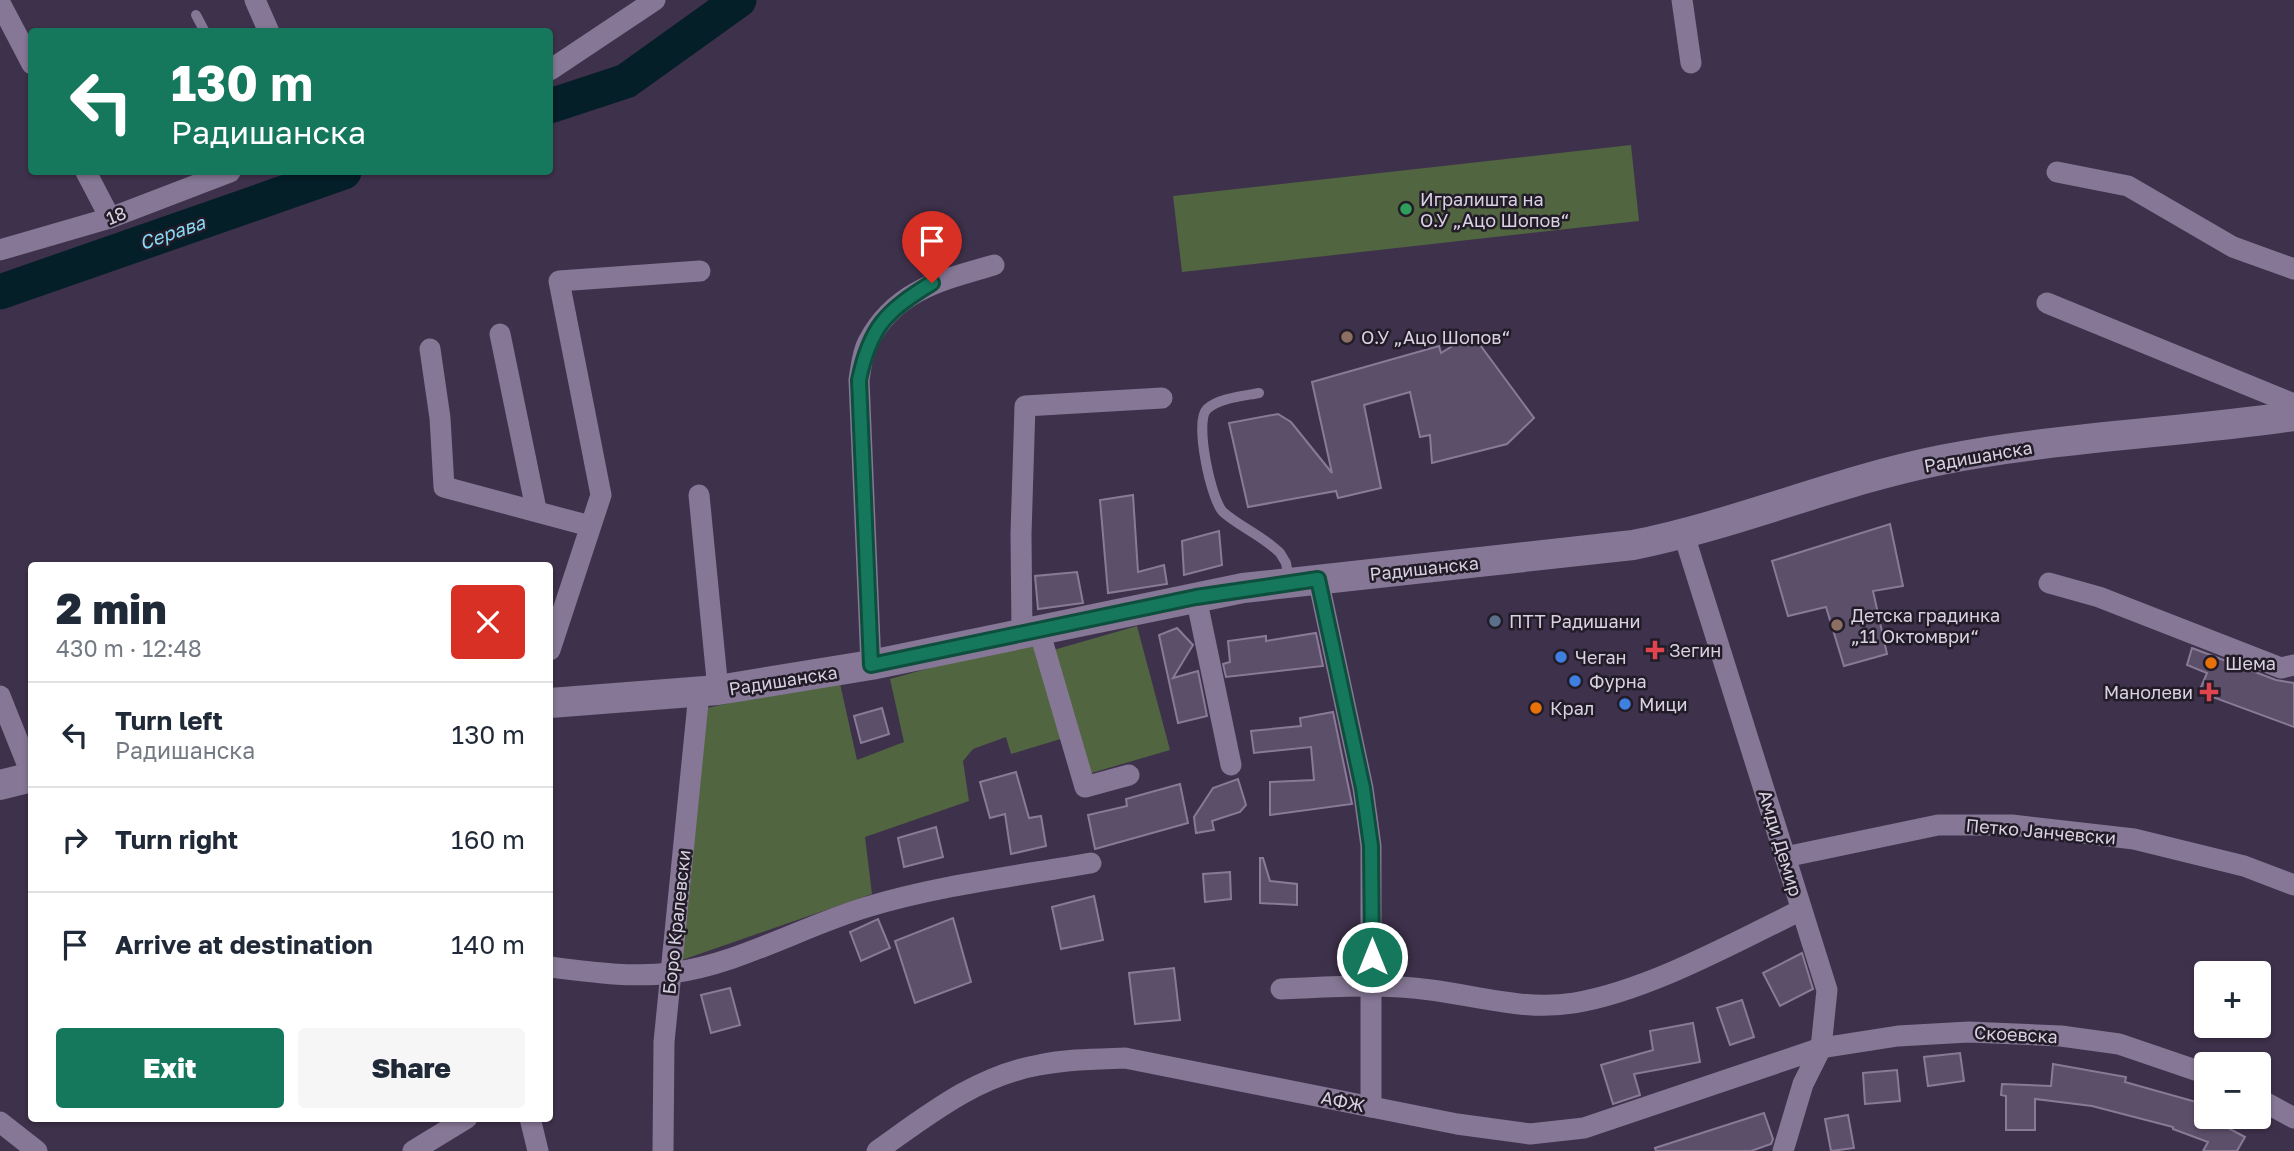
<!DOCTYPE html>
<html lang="en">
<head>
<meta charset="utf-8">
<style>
  :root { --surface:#fff; --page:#f6f6f7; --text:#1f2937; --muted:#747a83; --line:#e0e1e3; --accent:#15785d }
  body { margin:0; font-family:"Golos Text",sans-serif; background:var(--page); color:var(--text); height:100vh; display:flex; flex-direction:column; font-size:26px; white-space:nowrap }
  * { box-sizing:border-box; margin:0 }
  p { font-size:23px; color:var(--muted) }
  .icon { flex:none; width:38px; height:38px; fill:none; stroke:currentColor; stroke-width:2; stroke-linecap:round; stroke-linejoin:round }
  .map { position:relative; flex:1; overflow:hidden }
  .sheet { position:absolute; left:28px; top:562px; width:525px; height:560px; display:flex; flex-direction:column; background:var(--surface); border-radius:7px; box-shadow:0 2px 5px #0004 }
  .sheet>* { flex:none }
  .top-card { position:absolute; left:28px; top:28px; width:525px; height:147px; border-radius:7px; box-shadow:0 2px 5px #0004; background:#15785d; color:#fff; overflow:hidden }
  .controls { position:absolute; left:2194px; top:961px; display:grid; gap:14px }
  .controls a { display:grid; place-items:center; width:77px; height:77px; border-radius:7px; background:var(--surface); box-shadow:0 2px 5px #0004; font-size:35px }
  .pin { position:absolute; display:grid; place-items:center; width:60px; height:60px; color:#fff; margin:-72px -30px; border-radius:50% 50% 50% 0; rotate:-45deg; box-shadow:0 0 7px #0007 }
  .pin .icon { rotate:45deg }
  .me { position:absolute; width:77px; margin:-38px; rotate:0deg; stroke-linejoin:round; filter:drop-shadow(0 0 5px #0008) }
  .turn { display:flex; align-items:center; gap:24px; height:147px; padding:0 28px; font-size:32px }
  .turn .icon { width:91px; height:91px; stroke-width:2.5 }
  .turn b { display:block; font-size:49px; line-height:60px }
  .round { display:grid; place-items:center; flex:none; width:74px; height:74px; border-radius:7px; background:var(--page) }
  .overview { display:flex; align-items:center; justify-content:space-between; height:119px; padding:0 28px }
  h1 { font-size:42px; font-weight:800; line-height:52px }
  .cta { display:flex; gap:14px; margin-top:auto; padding:14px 28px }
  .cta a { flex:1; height:80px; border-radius:7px; background:var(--accent); color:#fff; font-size:28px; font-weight:800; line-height:80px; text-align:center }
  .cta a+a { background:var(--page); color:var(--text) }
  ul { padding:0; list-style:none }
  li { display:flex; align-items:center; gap:21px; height:105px; padding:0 28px; border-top:2px solid var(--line) }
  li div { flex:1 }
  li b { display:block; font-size:26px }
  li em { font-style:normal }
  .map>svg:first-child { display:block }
  .green { fill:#516541 }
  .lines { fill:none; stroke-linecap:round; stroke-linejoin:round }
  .river { stroke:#041f27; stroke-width:35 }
  .building { fill:#5c4f6a; stroke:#897b98; stroke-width:2 }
  .lane { stroke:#857795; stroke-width:10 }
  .street { stroke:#857795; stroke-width:21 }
  .secondary { stroke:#857795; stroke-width:30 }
  .route-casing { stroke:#0e4e3c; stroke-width:18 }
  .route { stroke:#15785d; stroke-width:12 }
  .leisure-dot { fill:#2e9e5b; stroke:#221c28; stroke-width:2.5 }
  .education-dot { fill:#8d6e63; stroke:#221c28; stroke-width:2.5 }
  .service-dot { fill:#5c6f8a; stroke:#221c28; stroke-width:2.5 }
  .health-dot { fill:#e0444e; stroke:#221c28; stroke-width:2.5 }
  .shop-dot { fill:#3f7fe0; stroke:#221c28; stroke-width:2.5 }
  .food-dot { fill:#e8710a; stroke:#221c28; stroke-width:2.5 }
  .labels { text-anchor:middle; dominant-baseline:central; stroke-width:5; stroke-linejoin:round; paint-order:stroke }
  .poi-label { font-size:18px; fill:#d9d1e1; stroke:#221c28; text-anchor:start }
  .street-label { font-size:18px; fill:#d9d1e1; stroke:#221c28 }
  .water-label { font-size:19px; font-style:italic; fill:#86daf6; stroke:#221c28 }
</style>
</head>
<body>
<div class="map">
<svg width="2294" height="1151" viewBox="0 0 2294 1151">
  <rect width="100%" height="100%" fill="#3e314b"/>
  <g class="green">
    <path d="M1631 145 1639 221 1182 272 1173 196Z"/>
    <path d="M1137 626 1170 750 1088 774 1050 651Z"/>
    <path d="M1031 640 1064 738 1011 754 1006 737 973 749 963 761 969 801 865 837 872 894 682 960 707 708 839 679 857 760 904 742 890 679Z"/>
  </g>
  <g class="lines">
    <g class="river">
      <path d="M550 106 626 81 739 0"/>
      <path d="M0 292 344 172"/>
    </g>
  </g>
  <g class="building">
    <path d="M1472 334 1534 418 1507 444 1432 463 1430 435 1420 437 1410 392 1364 405 1381 488 1338 498 1336 491 1248 507 1229 423 1278 414 1291 422 1332 473 1312 382 1439 346 1441 353Z"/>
    <path d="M1133 495 1138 572 1164 565 1167 584 1108 593 1100 500Z"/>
    <path d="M1890 524 1903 586 1873 591 1887 654 1844 666 1826 607 1788 616 1772 561Z"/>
    <path d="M1219 531 1222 565 1184 575 1182 541Z"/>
    <path d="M1077 572 1083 603 1038 609 1035 576Z"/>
    <path d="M1177 628 1193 645 1173 678 1198 671 1207 716 1178 723 1159 635Z"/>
    <path d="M1316 633 1323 666 1226 677 1223 664 1230 662 1228 641 1266 636V641Z"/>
    <path d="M2192 648 2276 680 2294 683V727L2199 692 2207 673 2187 665Z"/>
    <path d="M882 708 889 734 861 743 854 716Z"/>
    <path d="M1333 712 1352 804 1270 815V782L1314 780 1311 747 1254 753 1251 731 1301 726 1300 718Z"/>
    <path d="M1016 772 1029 818 1041 816 1046 846 1011 854 1005 814 990 818 980 782Z"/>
    <path d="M1238 779 1246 805 1240 812 1212 821 1214 830 1196 833 1194 817 1213 788Z"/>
    <path d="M1180 784 1188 823 1095 849 1088 815 1127 806 1126 799Z"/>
    <path d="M936 827 943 857 904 867 898 838Z"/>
    <path d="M1260 858H1263L1270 881 1297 884V905L1260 903Z"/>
    <path d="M1230 872 1231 899 1205 902 1203 874Z"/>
    <path d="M1094 896 1103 940 1061 949 1052 907Z"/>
    <path d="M953 918 971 982 915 1003 895 941Z"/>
    <path d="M878 919 890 948 861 961 850 932Z"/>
    <path d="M1802 953 1813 989 1780 1006 1763 973Z"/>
    <path d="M1174 968 1180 1020 1135 1024 1129 973Z"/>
    <path d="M730 988 740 1025 711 1033 701 995Z"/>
    <path d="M1742 1000 1754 1037 1730 1045 1717 1008Z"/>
    <path d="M1693 1023 1700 1062 1634 1074 1640 1095 1613 1104 1601 1065 1653 1050 1650 1031Z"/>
    <path d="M1960 1053 1964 1081 1928 1086 1924 1057Z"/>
    <path d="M2053 1064 2126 1077 2125 1082 2207 1105V1117L2245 1137 2237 1151H2203L2208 1142 2173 1129V1127L2092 1106 2035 1099V1130H2006V1096L2001 1095 2002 1084 2051 1086Z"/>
    <path d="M1897 1070 1900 1101 1865 1104 1863 1073Z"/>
    <path d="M1764 1113 1773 1139 1771 1144 1751 1151H1656L1655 1148Z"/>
    <path d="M1848 1115 1854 1148 1831 1151 1825 1119Z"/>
  </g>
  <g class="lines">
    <g class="lane">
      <path d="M196 15 205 32"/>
      <path d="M1259 393C1244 396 1219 398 1207 409 1194 421 1211 500 1223 512 1240 527 1263 536 1280 553L1286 563 1289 581"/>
    </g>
    <g class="street">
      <path d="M255 0 269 32"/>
      <path d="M1682 0 1691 63"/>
      <path d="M0 3 32 64"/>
      <path d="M550 70 655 0"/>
      <path d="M86 172 110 218"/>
      <path d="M2057 172 2128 186 2233 247 2294 269"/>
      <path d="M0 250 110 218 230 172"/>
      <path d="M2047 303 2294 404"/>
      <path d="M500 334 536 509"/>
      <path d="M430 349 440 418 444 487 590 526"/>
      <path d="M699 495 718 690"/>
      <path d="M1684 535 1827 990 1821 1048 1803 1084 1783 1151"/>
      <path d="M1318 579 1363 788 1371 846V1107"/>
      <path d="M2049 583 2099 597 2281 668 2294 665"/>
      <path d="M1196 597 1231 765"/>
      <path d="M1039 630 1085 787 1129 775"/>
      <path d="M1022 633 1021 534 1025 406 1162 398"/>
      <path d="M550 650 601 495 559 281 700 271"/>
      <path d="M871 665 859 380C861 368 862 353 868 342 895 290 942 280 994 265"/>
      <path d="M0 696 32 776"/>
      <path d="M1785 857 1938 825H2012L2134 839 2244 866 2294 885"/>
      <path d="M550 967C589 972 632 978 671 973 737 965 803 926 867 907 940 885 1017 876 1091 863"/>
      <path d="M1281 989C1331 987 1380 983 1431 990 1478 996 1525 1011 1574 1003 1647 991 1734 943 1801 910"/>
      <path d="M2259 1099 2294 1118"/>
      <path d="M530 1118 538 1151"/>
      <path d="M0 1122 37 1151"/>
      <path d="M413 1151 467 1118"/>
      <path d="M663 1151 664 1042 699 693"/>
      <path d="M877 1151C928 1115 976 1076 1039 1065 1067 1059 1097 1059 1125 1058L1457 1124 1530 1134 1584 1128 1821 1048 1898 1036 1969 1032 2061 1036 2119 1044 2207 1074"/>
    </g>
    <g class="secondary">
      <path d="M550 703 718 690 871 665 1243 588 1633 545C1738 524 1836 481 1941 460 2057 437 2177 433 2294 416"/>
      <path d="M0 785 32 777"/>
    </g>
  </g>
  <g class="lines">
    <defs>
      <path id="route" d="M932 283C886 311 870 327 859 380L871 665 1196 597 1318 579 1363 788 1371 846 1372 957"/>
    </defs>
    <use href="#route" class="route-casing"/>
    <use href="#route" class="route"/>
  </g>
  <circle class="leisure-dot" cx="1406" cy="209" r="7"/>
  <g class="education-dot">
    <circle cx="1347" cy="337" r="7"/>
    <circle cx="1837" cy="625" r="7"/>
  </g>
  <circle class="service-dot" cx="1495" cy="621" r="7"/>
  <g class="health-dot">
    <path d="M1651.5 639.5h7v7h7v7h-7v7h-7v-7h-7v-7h7z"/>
    <path d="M2205.5 681.5h7v7h7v7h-7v7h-7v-7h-7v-7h7z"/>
  </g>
  <g class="shop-dot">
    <circle cx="1561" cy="657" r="7"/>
    <circle cx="1575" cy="681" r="7"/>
    <circle cx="1625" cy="704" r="7"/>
  </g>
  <g class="food-dot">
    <circle cx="2211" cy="663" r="7"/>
    <circle cx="1536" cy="708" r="7"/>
  </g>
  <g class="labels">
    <g class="poi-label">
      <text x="1420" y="199">Игралишта на<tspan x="1420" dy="21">О.У „Ацо Шопов“</tspan></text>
      <text x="1361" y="337">О.У „Ацо Шопов“</text>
      <text x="1851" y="615">Детска градинка<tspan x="1851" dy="21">„11 Октомври“</tspan></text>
      <text x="1509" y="621">ПТТ Радишани</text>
      <text x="1669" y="650">Зегин</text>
      <text x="1575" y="657">Чеган</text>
      <text x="2225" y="663">Шема</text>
      <text x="1589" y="681">Фурна</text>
      <text x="2193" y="692" text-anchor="end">Манолеви</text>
      <text x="1639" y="704">Мици</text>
      <text x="1550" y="708">Крал</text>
    </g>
    <g class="street-label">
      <text transform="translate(116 215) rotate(-22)">18</text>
      <text transform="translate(1978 456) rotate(-10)">Радишанска</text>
      <text transform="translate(1424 568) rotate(-6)">Радишанска</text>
      <text transform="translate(783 680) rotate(-9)">Радишанска</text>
      <text transform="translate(2041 831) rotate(5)">Петко Јанчевски</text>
      <text transform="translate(1781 843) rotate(73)">Амди Демир</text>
      <text transform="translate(676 922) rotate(-84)">Боро Кралевски</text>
      <text transform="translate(2016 1034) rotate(3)">Скоевска</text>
      <text transform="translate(1343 1101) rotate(12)">АФЖ</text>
    </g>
    <g class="water-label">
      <text transform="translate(172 232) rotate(-19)">Серава</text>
    </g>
  </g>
</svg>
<div class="controls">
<a>+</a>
<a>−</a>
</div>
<div class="pin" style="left:932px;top:283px;background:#d93025"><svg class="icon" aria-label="arrive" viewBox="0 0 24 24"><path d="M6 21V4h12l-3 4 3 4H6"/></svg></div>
<svg class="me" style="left:1372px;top:957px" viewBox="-20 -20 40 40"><circle r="17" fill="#15785d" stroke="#fff" stroke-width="3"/><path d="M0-11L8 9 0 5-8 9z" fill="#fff"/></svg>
<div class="top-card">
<div class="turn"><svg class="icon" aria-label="left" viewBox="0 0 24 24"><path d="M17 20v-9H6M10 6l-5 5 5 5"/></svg><div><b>130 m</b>Радишанска</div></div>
</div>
<section class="sheet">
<div class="overview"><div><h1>2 min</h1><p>430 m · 12:48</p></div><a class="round" style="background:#d93025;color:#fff"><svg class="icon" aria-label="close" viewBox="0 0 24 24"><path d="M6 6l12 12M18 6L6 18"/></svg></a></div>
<ul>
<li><svg class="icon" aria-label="left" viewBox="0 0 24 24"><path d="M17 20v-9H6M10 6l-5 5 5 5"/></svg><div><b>Turn left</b><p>Радишанска</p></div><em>130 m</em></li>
<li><svg class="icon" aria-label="right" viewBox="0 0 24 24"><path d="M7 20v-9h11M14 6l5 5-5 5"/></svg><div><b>Turn right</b></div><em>160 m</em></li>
<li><svg class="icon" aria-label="arrive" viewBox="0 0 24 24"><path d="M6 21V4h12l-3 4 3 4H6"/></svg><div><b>Arrive at destination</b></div><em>140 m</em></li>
</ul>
<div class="cta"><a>Exit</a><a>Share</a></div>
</section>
</div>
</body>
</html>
